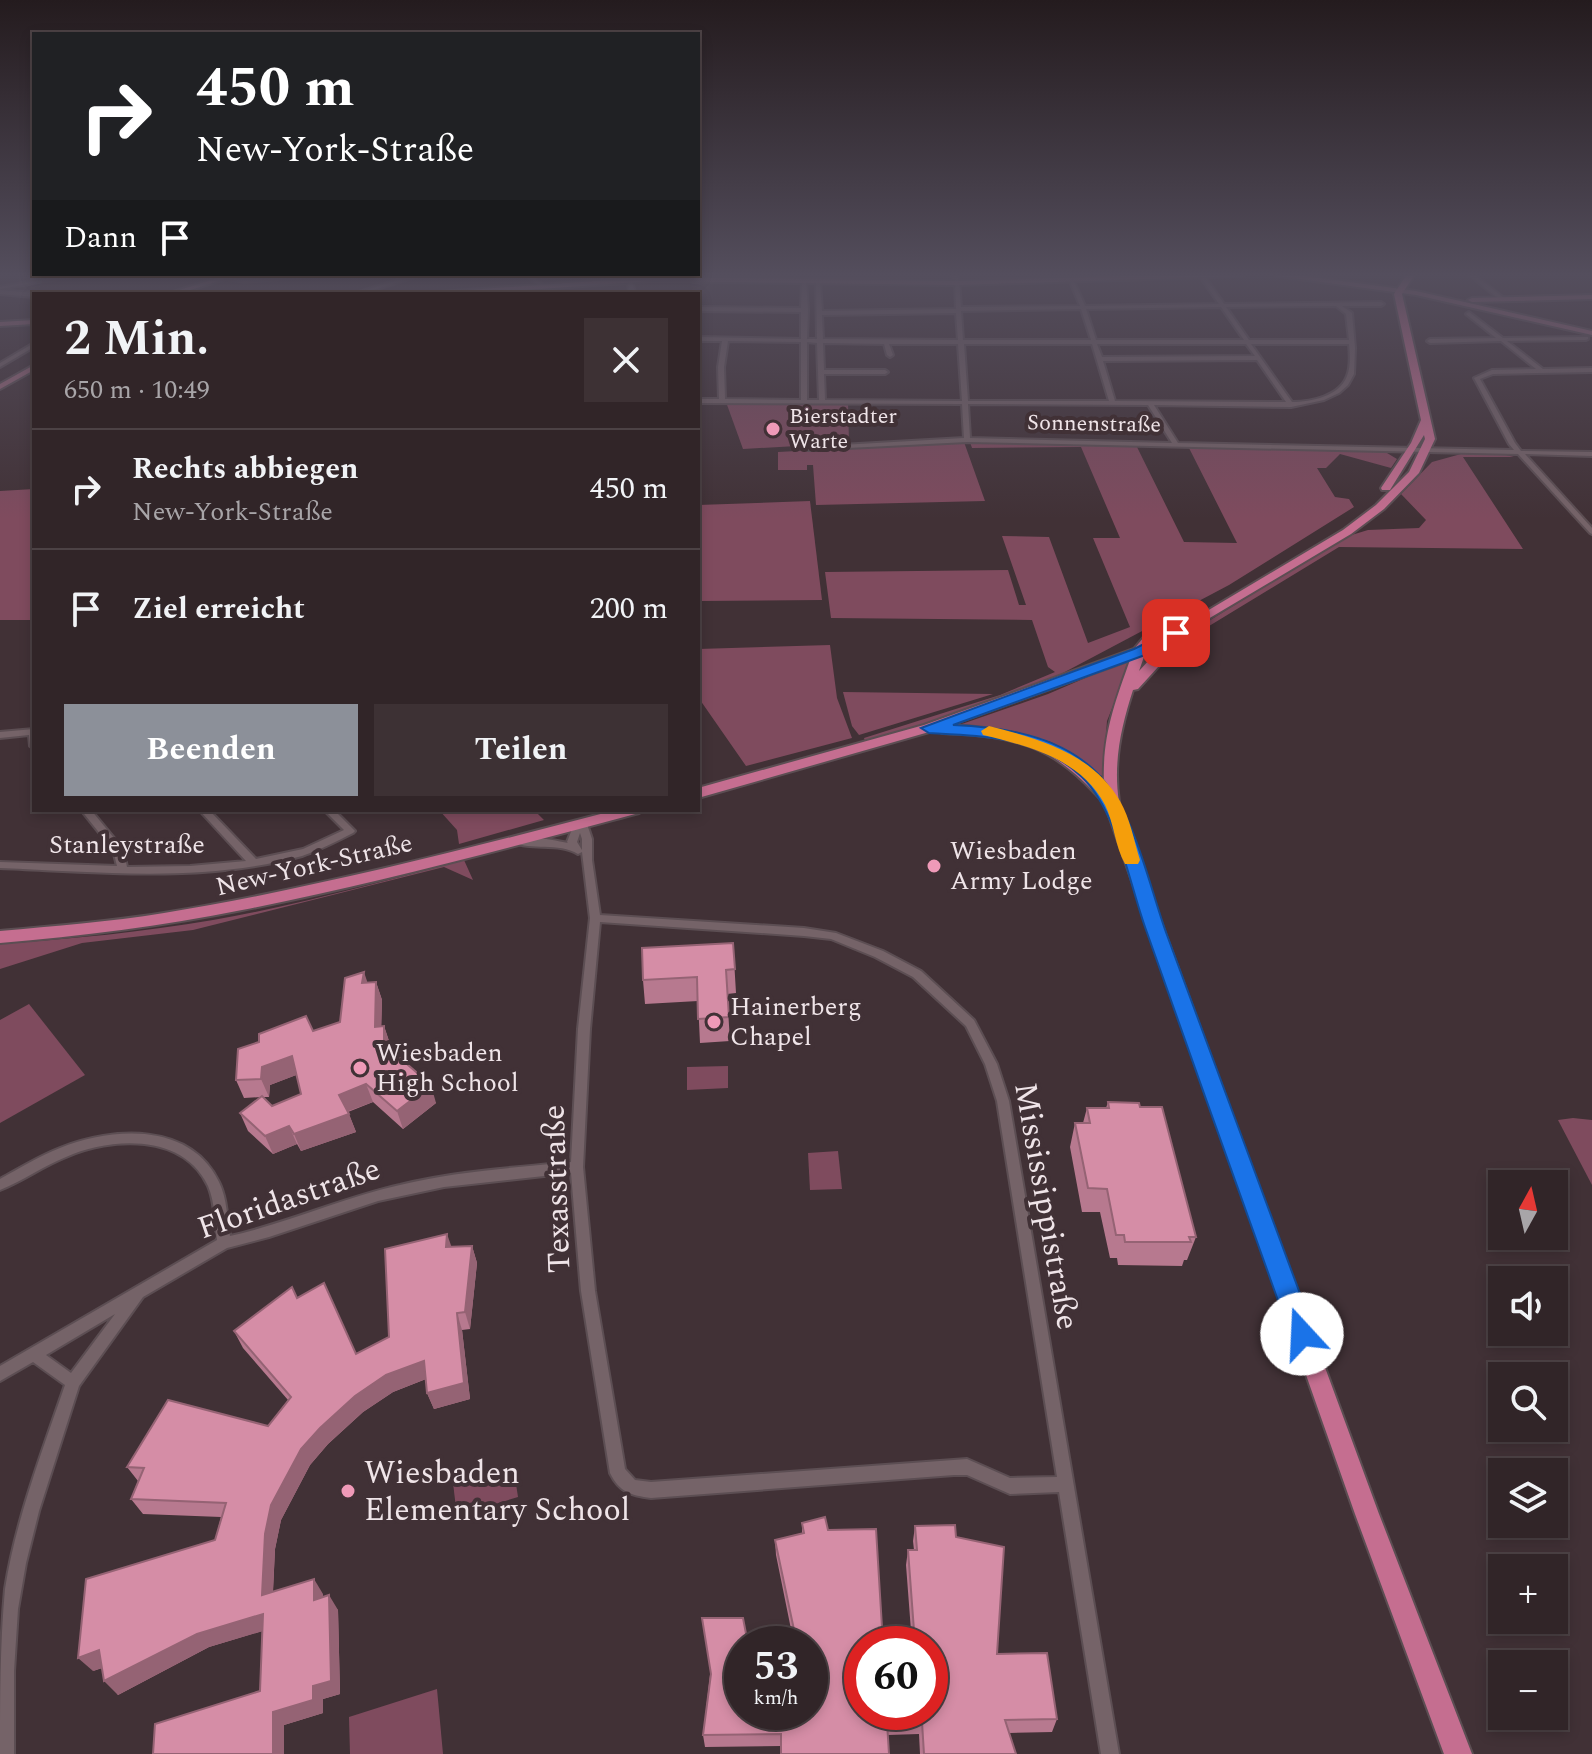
<!DOCTYPE html>
<html lang="de">
<head>
<meta charset="utf-8">
<style>
  :root { --surface:#312528; --page:#3d3134; --text:#f1f3f6; --muted:#a8a5a8; --line:#4c4245; --accent:#8c9099 }
  body { margin:0; font-family:Spectral,serif; background:var(--page); color:var(--text); height:100vh; display:flex; flex-direction:column; font-size:30px; white-space:nowrap }
  * { box-sizing:border-box; margin:0 }
  p { font-size:26px; color:var(--muted) }
  .icon { flex:none; width:44px; height:44px; fill:none; stroke:currentColor; stroke-width:2; stroke-linecap:round; stroke-linejoin:round }
  .map { position:relative; flex:1; overflow:hidden }
  .side { position:absolute; left:32px; top:292px; width:668px; height:520px; display:flex; flex-direction:column; background:var(--surface); border-radius:0px; box-shadow:0 4px 12px #0003,0 0 0 2px var(--line) }
  .side>* { flex:none }
  .top-card { position:absolute; left:32px; top:32px; width:668px; height:244px; border-radius:0px; box-shadow:0 4px 12px #0003,0 0 0 2px var(--line); background:#202124; color:#fff; overflow:hidden }
  .needle { width:52px; rotate:8deg }
  .tools { position:absolute; left:1488px; top:1170px; display:grid; gap:16px }
  .tools a { display:grid; place-items:center; width:80px; height:80px; border-radius:0px; background:var(--surface); box-shadow:0 4px 12px #0003,0 0 0 2px var(--line); font-size:40px }
  .speed { position:absolute; left:724px; top:1626px; display:flex; gap:16px; font-size:40px; font-weight:700; text-align:center }
  .speed>* { display:grid; place-content:center; width:104px; height:104px; border-radius:50%; background:var(--surface); box-shadow:0 4px 12px #0003,0 0 0 2px var(--line); line-height:1 }
  .speed small { font-size:20px; font-weight:400 }
  .speed .limit { border:12px solid #d22; background:#fff; color:#111 }
  .pin { position:absolute; display:grid; place-items:center; width:68px; height:68px; color:#fff; margin:-34px; border-radius:16px; box-shadow:0 4px 12px #0006 }
  .me { position:absolute; width:88px; margin:-44px; rotate:340deg; stroke-linejoin:round; filter:drop-shadow(0 0 6px #0008) }
  .turn { display:flex; align-items:center; gap:28px; height:168px; padding:0 32px; font-size:36px }
  .turn .icon { width:104px; height:104px; stroke-width:2.5 }
  .turn b { display:block; font-size:56px; line-height:68px }
  .then { display:flex; align-items:center; height:76px; padding:0 32px; background:#0003; gap:16px; font-size:30px }
  .round { display:grid; place-items:center; flex:none; width:84px; height:84px; border-radius:0px; background:var(--page) }
  .summary { display:flex; align-items:center; justify-content:space-between; height:136px; padding:0 32px }
  h1 { font-size:48px; font-weight:700; line-height:60px }
  .button { display:flex; gap:16px; margin-top:auto; padding:16px 32px }
  .button a { flex:1; height:92px; border-radius:0px; background:var(--accent); color:#fff; font-size:32px; font-weight:700; line-height:92px; text-align:center }
  .button a+a { background:var(--page); color:var(--text) }
  ul { padding:0; list-style:none }
  li { display:flex; align-items:center; gap:24px; height:120px; padding:0 32px; border-top:2px solid var(--line) }
  li div { flex:1 }
  li b { display:block; font-size:30px }
  li em { font-style:normal }
  .map>svg:first-child { display:block }
  .green { fill:#7f4b5e }
  .lines { fill:none; stroke-linecap:round; stroke-linejoin:round }
  .street-casing { stroke:#5c4e53; stroke-width:4 }
  .secondary-casing { stroke:#5c4e53; stroke-width:4 }
  .primary-casing { stroke:#5c4e53; stroke-width:4 }
  .street { fill:#756368; fill-rule:evenodd }
  .secondary { fill:#9d697c; fill-rule:evenodd }
  .primary { fill:#c56e90; fill-rule:evenodd }
  .wall { fill:#b7798f; fill-rule:evenodd }
  .shaded-wall { fill:#956374 }
  .building { fill:#d58da6; stroke:#956374; stroke-width:2 }
  .route { fill:#1a73e8; stroke:#114b97; stroke-width:2 }
  .slow { fill:#f59e0b }
  .poi-dot { fill:#ef9ab8; stroke:#413136; stroke-width:3 }
  .labels { text-anchor:middle; dominant-baseline:central; stroke-width:8; stroke-linejoin:round; paint-order:stroke }
  .far-poi-label { font-size:22px; fill:#efe4e8; stroke:#413136; text-anchor:start }
  .far-street-label { font-size:22px; fill:#efe4e8; stroke:#413136 }
  .street-label { font-size:26px; fill:#efe4e8; stroke:#413136 }
  .poi-label { font-size:26px; fill:#efe4e8; stroke:#413136; text-anchor:start }
  .near-street-label { font-size:32px; fill:#efe4e8; stroke:#413136 }
  .near-poi-label { font-size:32px; fill:#efe4e8; stroke:#413136; text-anchor:start }
</style>
</head>
<body>
<div class="map">
<svg width="1592" height="1754" viewBox="0 0 1592 1754">
  <rect width="100%" height="100%" fill="#413136"/>
  <g class="green">
    <path d="M726 402H848L849 443 743 449Z"/>
    <path d="M964 442 985 501 816 505 813 465H807V470H778V452Z"/>
    <path d="M970 442 1136 445 1184 542 1237 543 1188 446 1373 451 1387 453 1397 459 1391 468 1340 454 1326 468H1317L1335 497 1349 499 1354 507 1229 585 1061 674 972 709 866 744 864 738 1000 695 1055 672 1048 667 1032 620 831 618 825 572 1008 570 1019 605H1026L1002 536 1049 537 1088 643 1130 627 1093 538H1120L1081 447 972 448Z"/>
    <path d="M1461 454H1502L1514 457H1463L1523 549 1339 547 1168 651 1194 630 1345 537 1368 530 1419 528 1426 520 1401 494 1432 462Z"/>
    <path d="M34 489V620H0V491Z"/>
    <path d="M810 501 822 600 698 601V505Z"/>
    <path d="M830 645 837 698 852 738 746 766 698 697V649Z"/>
    <path d="M1132 658 1107 721 1103 776 1097 775 1074 754 1051 742 1014 731 959 725 1048 694Z"/>
    <path d="M843 692 993 694 859 735 852 726Z"/>
    <path d="M439 810H534L544 820 459 844 457 830Z"/>
    <path d="M464 860 473 880 444 867 193 930 82 943 0 969V944C71 939 143 932 213 920 298 905 381 882 464 860Z"/>
    <path d="M29 1004 85 1075 0 1123V1020Z"/>
    <path d="M728 1066V1088L687 1090V1067Z"/>
    <path d="M1573 1118 1592 1120V1185L1558 1120Z"/>
    <path d="M838 1151 842 1189 810 1190 808 1153Z"/>
    <path d="M513 1465 518 1497 457 1516 453 1483Z"/>
    <path d="M437 1689 443 1754H350L349 1717Z"/>
  </g>
  <g class="lines">
    <defs>
      <g id="street">
        <path d="M74 274H85L0 289V287Z"/>
        <path d="M314 274H334L245 282 222 278 224 277 245 280Z"/>
        <path d="M417 274H424L361 294H353Z"/>
        <path d="M525 274H530L544 286 540 287Z"/>
        <path d="M950 274H954L959 280 961 307 1080 306 1069 279 1071 278 1073 279 1085 306 1219 304 1199 275 1201 274H1203L1224 304 1381 302 1384 304 1381 306H1342L1352 313 1355 348 1354 374 1348 385 1339 393 1324 400 1291 407 1154 405 1178 443 1514 450 1509 444 1474 378 1492 370 1536 369 1501 341 1430 343 1427 341 1430 339 1496 338 1467 315 1466 314 1469 312 1503 338 1588 337V339L1586 340 1507 341 1543 369 1592 368V372L1493 374 1480 379 1515 443 1521 451 1592 452V456L1525 454 1592 528V534L1590 533 1518 454 967 442 808 450 806 449V447L964 438 962 404 698 403V399H719L718 367 722 341H698V337L801 339V312L698 311V307L801 308 802 281 806 280 808 310 807 339H817L816 280 820 281 822 311 956 309 955 280ZM1336 306 1346 314 1349 340H1249L1226 307ZM1221 307 1244 340H1096L1086 309ZM1081 309 1091 340H963L961 311ZM956 313 958 340 823 339 822 315ZM728 341 801 342V400L725 399 724 367ZM807 342 817 343 819 400H807ZM823 343 884 344 887 355 890 357 893 355 889 344H958L962 401 825 400 824 374H885L888 372 885 370H824ZM964 344H1092L1109 401H968ZM1097 344H1246L1255 356 1102 357ZM1251 344H1349C1350 354 1351 366 1347 376 1340 396 1311 402 1292 402ZM1257 360 1286 402 1115 401 1103 361ZM968 404 1148 405 1172 443 970 438Z"/>
        <path d="M1468 274H1473L1504 298V300H1500Z"/>
        <path d="M630 279 632 280 635 294H629L628 280Z"/>
        <path d="M0 290 34 293 36 294H34V297L0 294Z"/>
        <path d="M34 343V347L0 367V363Z"/>
        <path d="M34 729V749L30 746 29 735 0 738V732Z"/>
        <path d="M81 810H91L123 849 127 867 190 866 246 861 199 810H209L256 859 303 849 344 830 324 810H334L355 831 353 833C337 841 320 850 302 856 204 883 100 872 0 868V862L117 866 113 850Z"/>
        <path d="M582 821 587 824 592 839V860L600 915 804 928 836 933 883 951 921 971 974 1020 997 1064 1009 1101 1119 1754H1101L1059 1492 1010 1494 967 1475H954L651 1498C631 1495 620 1493 610 1473L581 1291 571 1173 444 1187 378 1201 269 1237 227 1248 143 1297 79 1386 39 1511 26 1563 18 1609 14 1671V1754H0C0 1699 0 1644 5 1589 16 1519 42 1452 65 1385L33 1362 0 1381V1366L217 1240C215 1223 215 1202 208 1186 183 1133 111 1137 66 1157 43 1166 23 1181 0 1190V1179C20 1168 39 1156 60 1148 113 1127 190 1122 219 1182 227 1198 227 1218 230 1236 288 1223 342 1198 400 1185 456 1171 514 1168 571 1162L578 1029 590 918 582 852 578 854C559 842 530 851 514 842 528 834 552 840 568 843L567 842 574 824 576 822ZM580 833 582 839V850L577 842ZM600 922 804 936 831 939 875 957 913 977 966 1026 985 1064 997 1101 1057 1477 1010 1478 967 1459 651 1482 635 1480 625 1469 595 1291 583 1167 590 1029ZM115 1314 71 1373 46 1355Z"/>
      </g>
      <g id="secondary">
        <path d="M230 274H240L178 294H167Z"/>
        <path d="M1188 274H1244L1241 276 957 285 652 281 470 294H436L440 292 652 277 957 281Z"/>
        <path d="M1275 274H1290L1416 291 1592 331V335L1416 295 1278 276Z"/>
        <path d="M1592 295V299L1472 302 1468 300 1472 298Z"/>
        <path d="M34 320V324L0 326V322Z"/>
        <path d="M34 365V370L0 389V384Z"/>
      </g>
      <g id="primary">
        <path d="M1407 274H1415L1402 294 1435 439 1419 473 1384 509 1351 534 1176 638 1180 641 1179 644 1138 689 1133 690C1121 727 1113 763 1119 802 1124 831 1142 869 1152 898L1379 1514 1472 1754H1444L1355 1514 1105 804C1053 745 1019 736 942 733L936 730 698 798V788L924 725 1134 649 1148 632H1156V638L1197 617 1343 530 1376 505 1409 472 1425 439 1424 435 1390 490H1382L1381 488 1411 443 1421 420 1394 294ZM1164 644 1139 671 1145 654ZM1130 660C1114 705 1102 736 1104 785 1063 739 1009 728 950 725Z"/>
        <path d="M616 810H642L639 813C508 848 376 884 242 910 162 926 81 936 0 943V931C55 926 109 922 164 913 316 888 466 849 616 810Z"/>
      </g>
    </defs>
    <use href="#street" class="street-casing"/>
    <use href="#secondary" class="secondary-casing"/>
    <use href="#primary" class="primary-casing"/>
    <use href="#street" class="street"/>
    <use href="#secondary" class="secondary"/>
    <use href="#primary" class="primary"/>
  </g>
  <g class="wall">
    <path d="M733 943 736 993 727 994 730 1041 700 1043 698 1001 645 1004 643 980Z"/>
    <path d="M376 982 382 1000 381 1027 384 1026 390 1044V1049L436 1103 403 1129 373 1102 348 1112 356 1132 301 1151 297 1144 273 1154 248 1131 240 1113 261 1097 244 1098 236 1080 313 1031 340 1022 368 983ZM296 1075 301 1094 272 1106 263 1097H269L270 1085Z"/>
    <path d="M1108 1102 1140 1107 1196 1237 1187 1260H1184L1182 1266 1118 1265 1117 1258H1110L1100 1212H1082L1070 1147 1075 1123H1083L1087 1108H1106Z"/>
    <path d="M472 1246 477 1263 470 1329 462 1330 470 1399 434 1409 427 1393 426 1379 393 1392 363 1412 328 1444 310 1465 281 1520 275 1549 273 1592 323 1594V1597L338 1610 340 1694 323 1699V1713L284 1725 260 1691 262 1631 209 1647 118 1695 102 1668 93 1671 215 1540 221 1517 143 1514 131 1499 138 1481 127 1467 268 1426 288 1400 243 1348 234 1331 297 1298 356 1354 389 1337 451 1247Z"/>
    <path d="M802 1523 862 1712 930 1644H912L906 1565 908 1550H914L913 1541 915 1526 956 1537 997 1654 1057 1719 1052 1732 1009 1733 1016 1754H920L919 1734 888 1735 781 1746 705 1747 703 1735 710 1675 742 1712H810V1644H794L776 1555 775 1540 802 1533Z"/>
  </g>
  <g class="shaded-wall">
    <path d="M364 972 370 990 362 983Z"/>
    <path d="M376 982 382 1000 381 1045 375 1027Z"/>
    <path d="M384 1026 390 1044 389 1062 384 1044Z"/>
    <path d="M292 1056 299 1074 270 1085 269 1097 261 1079 262 1067Z"/>
    <path d="M366 1084 373 1102 346 1112 339 1095Z"/>
    <path d="M431 1085 436 1103 403 1129 397 1111Z"/>
    <path d="M349 1114 356 1132 301 1151 294 1134Z"/>
    <path d="M289 1126 297 1144 273 1154 265 1136Z"/>
    <path d="M447 1234 453 1251 446 1247Z"/>
    <path d="M472 1246 477 1263 470 1329 465 1312Z"/>
    <path d="M457 1313 462 1330 470 1399 434 1409 427 1393Z"/>
    <path d="M424 1361 431 1377 393 1392 363 1412 328 1444 310 1465 281 1520 275 1549 272 1609 262 1595 265 1534 271 1505 301 1449 320 1428 355 1396 386 1375Z"/>
    <path d="M314 1579 323 1594V1614L314 1600Z"/>
    <path d="M329 1595 338 1610 340 1694 323 1699V1713L284 1725V1754H273V1712L313 1686Z"/>
    <path d="M263 1614 273 1628 209 1647 118 1695 104 1681 197 1634Z"/>
    <path d="M99 1650 114 1664 93 1671 78 1658Z"/>
  </g>
  <g class="building">
    <path d="M733 943 735 969 726 970 729 1017 698 1019 697 977 643 980 642 948Z"/>
    <path d="M364 972 362 983 376 982 375 1027 384 1026V1044L431 1085 397 1111 366 1084 339 1095 349 1114 294 1134 289 1126 265 1136 240 1113 262 1096 272 1106 301 1094 292 1056 262 1067 261 1079 236 1080 238 1049 259 1042V1034L306 1016 313 1031 340 1022 345 978Z"/>
    <path d="M1108 1102 1139 1103 1140 1107H1162L1196 1237H1189L1191 1242H1125L1124 1235H1116L1107 1189 1088 1188 1075 1123H1090L1087 1108H1109Z"/>
    <path d="M447 1234 446 1247 472 1246 465 1312 457 1313 464 1383 427 1393 424 1361 386 1375 355 1396 320 1428 301 1449 271 1505 265 1534 262 1595 314 1579V1600L329 1595 331 1681 313 1686V1700L273 1712V1754H153L155 1724 260 1691 263 1614 197 1634 104 1681 99 1650 78 1658 86 1579 215 1540 226 1503 131 1499 144 1468 127 1467 168 1400 268 1426 291 1397 234 1331 292 1287 297 1298 324 1283 356 1354 389 1337 385 1249Z"/>
    <path d="M825 1517 828 1530 876 1529 883 1644H862V1712H930V1644H915L908 1550H917L915 1526 955 1525 956 1537 1004 1547 997 1654 1047 1653 1057 1719 1005 1720 1016 1754H924L922 1722H887L889 1754H781V1734L703 1735 711 1674 702 1618H743L748 1644H742V1712H810V1644H797L775 1540 804 1533 802 1523Z"/>
  </g>
  <linearGradient id="sky" x2="0" y2="1"><stop stop-color="#241b1e"/><stop offset="0.53" stop-color="#544e5d"/><stop offset="1" stop-color="#544e5d" stop-opacity="0"/></linearGradient>
  <rect width="1592" height="519" fill="url(#sky)"/>
  <path class="route" d="M1176 628 1181 630V636L1145 655 953 725C1002 727 1057 735 1094 770 1135 809 1148 884 1167 935 1216 1068 1266 1201 1315 1334L1311 1342 1302 1346 1293 1342 1290 1334C1241 1198 1193 1063 1145 927 1129 882 1117 811 1082 777 1041 737 983 736 929 733L921 728 1134 649Z"/>
  <path class="slow" d="M989 726C1039 739 1092 753 1120 801 1130 818 1134 841 1140 860L1138 864H1125C1115 846 1114 823 1105 805 1081 759 1028 746 983 735L981 731Z"/>
  <g class="poi-dot">
    <circle cx="773" cy="429" r="8"/>
    <circle cx="934" cy="866" r="8"/>
    <circle cx="714" cy="1022" r="8"/>
    <circle cx="360" cy="1068" r="8"/>
    <circle cx="348" cy="1491" r="8"/>
  </g>
  <g class="labels">
    <g class="far-poi-label">
      <text x="789" y="416">Bierstadter<tspan x="789" dy="25">Warte</tspan></text>
    </g>
    <g class="far-street-label">
      <text transform="translate(1094 424) rotate(1)">Sonnenstraße</text>
    </g>
    <g class="street-label">
      <text x="127" y="845">Stanleystraße</text>
      <text transform="translate(314 865) rotate(-13)">New-York-Straße</text>
    </g>
    <g class="poi-label">
      <text x="950" y="851">Wiesbaden<tspan x="950" dy="30">Army Lodge</tspan></text>
      <text x="730" y="1007">Hainerberg<tspan x="730" dy="30">Chapel</tspan></text>
      <text x="376" y="1053">Wiesbaden<tspan x="376" dy="30">High School</tspan></text>
    </g>
    <g class="near-street-label">
      <text transform="translate(557 1189) rotate(-92)">Texasstraße</text>
      <text transform="translate(289 1199) rotate(-19)">Floridastraße</text>
      <text transform="translate(1046 1206) rotate(80)">Mississippistraße</text>
    </g>
    <g class="near-poi-label">
      <text x="364" y="1473">Wiesbaden<tspan x="364" dy="37">Elementary School</tspan></text>
    </g>
  </g>
</svg>
<div class="tools">
<a><svg class="needle" viewBox="-14 -14 28 28"><path d="M0-13l5 13h-10z" fill="#e53935"/><path d="M0 13l5-13h-10z" fill="#a8a5a8"/></svg></a>
<a><svg class="icon" aria-label="sound" viewBox="0 0 24 24"><path d="M4 9h4l5-4v14l-5-4H4zM17 9q2 3 0 6"/></svg></a>
<a><svg class="icon" aria-label="search" viewBox="0 0 24 24"><circle cx="10" cy="10" r="6"/><path d="M15 15l6 6"/></svg></a>
<a><svg class="icon" aria-label="layers" viewBox="0 0 24 24"><path d="M12 4l9 5-9 5-9-5zM3 14l9 5 9-5"/></svg></a>
<a>+</a>
<a>−</a>
</div>
<div class="speed"><div>53<small>km/h</small></div><div class="limit">60</div></div>
<div class="pin" style="left:1176px;top:633px;background:#d93025"><svg class="icon" aria-label="arrive" viewBox="0 0 24 24"><path d="M6 21V4h12l-3 4 3 4H6"/></svg></div>
<svg class="me" style="left:1302px;top:1334px" viewBox="-20 -20 40 40"><circle r="19" fill="#fff"/><path d="M0-13L10 11 0 6-10 11z" fill="#1a73e8"/></svg>
<div class="top-card">
<div class="turn"><svg class="icon" aria-label="right" viewBox="0 0 24 24"><path d="M7 20v-9h11M14 6l5 5-5 5"/></svg><div><b>450 m</b>New-York-Straße</div></div>
<div class="then">Dann<svg class="icon" aria-label="arrive" viewBox="0 0 24 24"><path d="M6 21V4h12l-3 4 3 4H6"/></svg></div>
</div>
<section class="side">
<div class="summary"><div><h1>2 Min.</h1><p>650 m · 10:49</p></div><a class="round"><svg class="icon" aria-label="close" viewBox="0 0 24 24"><path d="M6 6l12 12M18 6L6 18"/></svg></a></div>
<ul>
<li><svg class="icon" aria-label="right" viewBox="0 0 24 24"><path d="M7 20v-9h11M14 6l5 5-5 5"/></svg><div><b>Rechts abbiegen</b><p>New-York-Straße</p></div><em>450 m</em></li>
<li><svg class="icon" aria-label="arrive" viewBox="0 0 24 24"><path d="M6 21V4h12l-3 4 3 4H6"/></svg><div><b>Ziel erreicht</b></div><em>200 m</em></li>
</ul>
<div class="button"><a>Beenden</a><a>Teilen</a></div>
</section>
</div>
</body>
</html>
